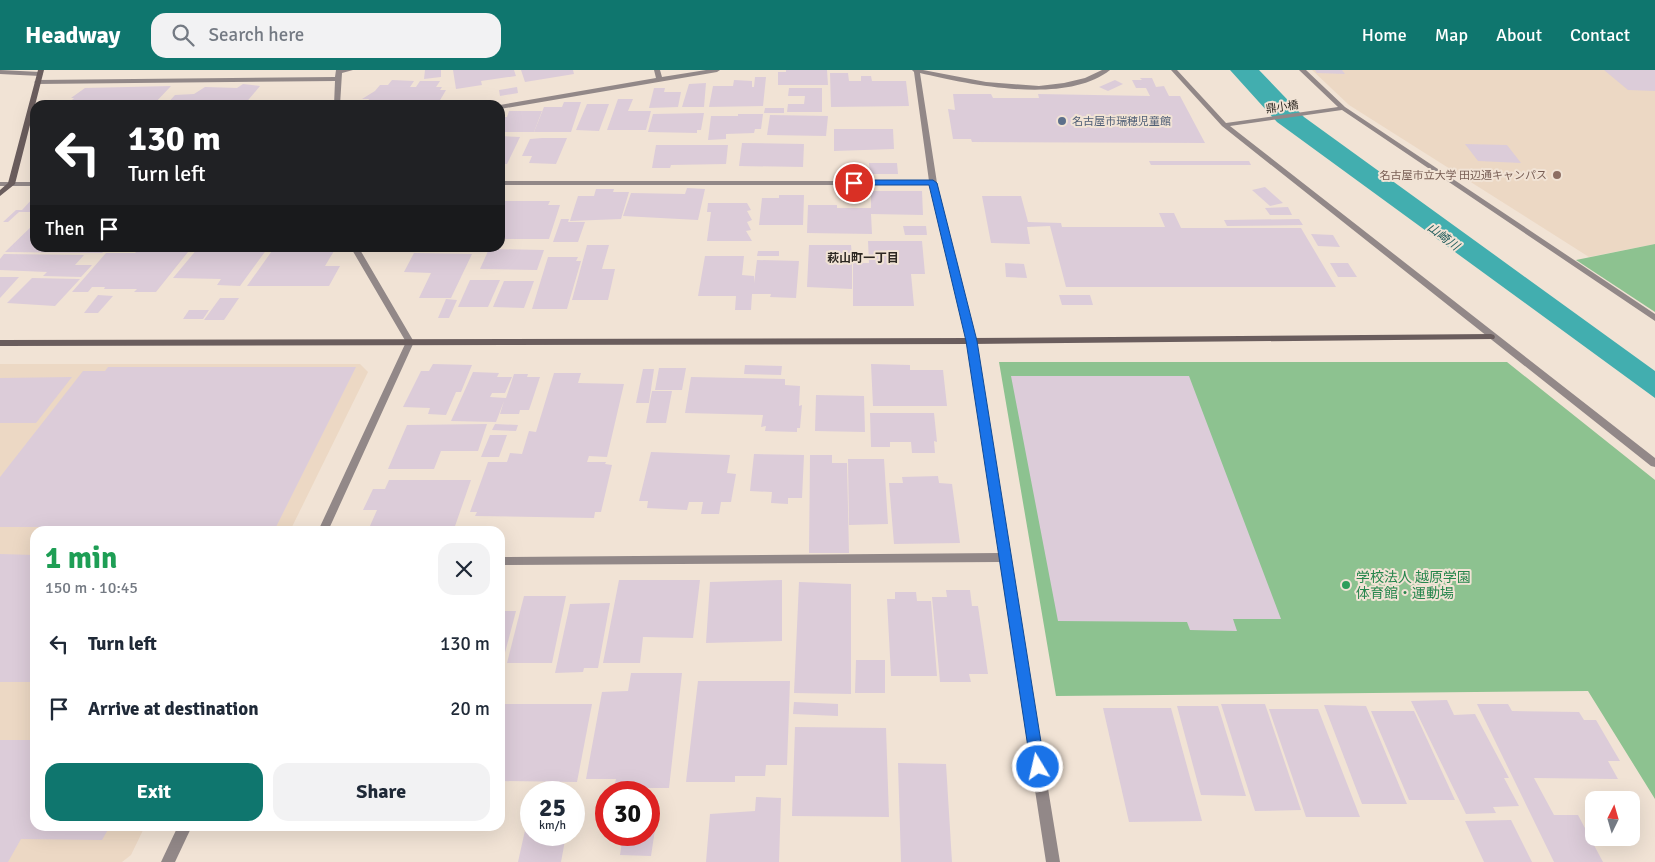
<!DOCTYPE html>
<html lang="en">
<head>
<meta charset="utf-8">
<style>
  :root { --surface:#fff; --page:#f2f2f3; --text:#1f2937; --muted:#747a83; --accent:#0f766e }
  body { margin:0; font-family:Signika,"Noto Sans JP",sans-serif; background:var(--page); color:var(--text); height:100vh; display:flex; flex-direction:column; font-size:19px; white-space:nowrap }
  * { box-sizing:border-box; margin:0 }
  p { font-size:16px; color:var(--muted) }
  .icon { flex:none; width:28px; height:28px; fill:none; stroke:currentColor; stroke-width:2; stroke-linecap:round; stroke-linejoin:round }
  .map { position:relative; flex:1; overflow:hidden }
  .side { position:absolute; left:30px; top:456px; width:475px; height:305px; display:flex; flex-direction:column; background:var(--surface); border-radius:15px; box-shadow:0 5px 20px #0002 }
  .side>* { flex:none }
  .hud { position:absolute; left:30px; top:30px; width:475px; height:152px; border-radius:15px; box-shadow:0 5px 20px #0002; background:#202124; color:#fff; overflow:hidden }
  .needle { width:32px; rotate:5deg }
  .controls { position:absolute; left:1585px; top:721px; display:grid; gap:10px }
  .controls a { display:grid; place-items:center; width:55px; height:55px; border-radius:10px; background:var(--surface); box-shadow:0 5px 20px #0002; font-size:25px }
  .speed { position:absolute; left:520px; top:711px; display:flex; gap:10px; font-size:25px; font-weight:700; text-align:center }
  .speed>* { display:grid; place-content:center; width:65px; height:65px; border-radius:50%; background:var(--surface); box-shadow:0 5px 20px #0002; line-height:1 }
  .speed small { font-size:12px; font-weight:400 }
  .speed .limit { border:8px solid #d22; background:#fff; color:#111 }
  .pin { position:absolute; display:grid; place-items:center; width:42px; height:42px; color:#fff; margin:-21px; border:2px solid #fff; border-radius:50%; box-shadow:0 1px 5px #0007 }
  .me { position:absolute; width:55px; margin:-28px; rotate:351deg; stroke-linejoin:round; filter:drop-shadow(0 0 4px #0008) }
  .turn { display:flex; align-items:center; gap:18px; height:105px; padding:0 15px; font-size:22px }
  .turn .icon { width:65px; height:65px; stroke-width:2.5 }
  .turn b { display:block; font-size:35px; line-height:42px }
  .then { display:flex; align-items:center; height:48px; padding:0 15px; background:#0003; gap:10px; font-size:19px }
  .round { display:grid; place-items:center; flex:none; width:52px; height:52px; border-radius:15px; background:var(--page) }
  .overview { display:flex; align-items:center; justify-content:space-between; height:85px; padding:0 15px }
  h1 { font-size:30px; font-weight:700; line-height:38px; color:#1e9e55 }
  .action { display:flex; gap:10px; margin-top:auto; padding:10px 15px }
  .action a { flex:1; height:58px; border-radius:15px; background:var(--accent); color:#fff; font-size:20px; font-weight:700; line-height:58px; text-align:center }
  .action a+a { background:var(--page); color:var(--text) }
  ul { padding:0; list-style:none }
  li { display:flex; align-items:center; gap:15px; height:65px; padding:0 15px }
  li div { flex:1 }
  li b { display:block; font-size:19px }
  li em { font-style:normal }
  header { display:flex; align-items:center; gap:30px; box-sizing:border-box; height:70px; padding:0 25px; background:var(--accent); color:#fff }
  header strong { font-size:24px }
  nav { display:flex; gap:28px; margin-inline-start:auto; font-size:18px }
  .search { width:350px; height:45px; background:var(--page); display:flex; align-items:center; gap:12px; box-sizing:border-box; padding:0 18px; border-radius:15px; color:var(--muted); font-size:19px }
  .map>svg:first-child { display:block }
  .built { fill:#ecd8c4 }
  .green { fill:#8dc290 }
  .water { fill:#42aeaf }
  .building { fill:#dcccd9 }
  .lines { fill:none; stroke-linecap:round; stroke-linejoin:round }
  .street { fill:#928888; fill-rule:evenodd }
  .secondary { fill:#6a5d5d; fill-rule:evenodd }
  .route { fill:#1a73e8; stroke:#114b97 }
  .service-dot { fill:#5c6f8a; stroke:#f1e3d5; stroke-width:2 }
  .education-dot { fill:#8d6e63; stroke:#f1e3d5; stroke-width:2 }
  .leisure-dot { fill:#2e9e5b; stroke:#f1e3d5; stroke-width:2 }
  .labels { text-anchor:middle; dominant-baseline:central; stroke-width:4; stroke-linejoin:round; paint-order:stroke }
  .far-street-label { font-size:11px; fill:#2c2721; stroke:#f1e3d5 }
  .far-service-label { font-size:11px; fill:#4e5e75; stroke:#f1e3d5; text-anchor:start }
  .far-education-label { font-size:11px; fill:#785e54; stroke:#f1e3d5; text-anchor:end }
  .far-water-label { font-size:12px; font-style:italic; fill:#225d5d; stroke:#f1e3d5 }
  .far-neighbourhood-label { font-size:12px; font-weight:bold; fill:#2c2721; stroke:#f1e3d5 }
  .leisure-label { font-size:14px; fill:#27864d; stroke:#f1e3d5; text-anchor:start }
</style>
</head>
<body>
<header>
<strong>Headway</strong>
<div class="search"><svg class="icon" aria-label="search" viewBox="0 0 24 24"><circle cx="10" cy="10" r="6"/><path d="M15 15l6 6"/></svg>Search here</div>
<nav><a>Home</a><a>Map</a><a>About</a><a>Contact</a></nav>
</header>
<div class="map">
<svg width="1655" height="792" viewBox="0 0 1655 792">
  <rect width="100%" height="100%" fill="#f1e3d5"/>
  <g class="built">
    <path d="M1312 0H1655V174L1589 187 1349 35Z"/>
    <path d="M0 294H360L368 302 290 461H35V756H145L131 785 122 792H0Z"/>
  </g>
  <g class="green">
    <path d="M1655 174V242L1576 190Z"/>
    <path d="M999 292H1507L1655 410V729L1588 621 1056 626Z"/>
  </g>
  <path class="water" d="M1230 0H1259L1304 47 1655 301V328L1277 52Z"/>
  <g class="building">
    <path d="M425 0H441V7L424 9Z"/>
    <path d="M453 0H514L516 6 481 11 482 15 456 19Z"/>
    <path d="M521 0H573L574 4 525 12Z"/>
    <path d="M786 0H827L828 15H778V2H786Z"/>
    <path d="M1315 0H1342L1345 4 1317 3Z"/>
    <path d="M1604 0H1655V21L1628 20Z"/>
    <path d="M830 3H848L849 11H861V6H871L872 11H906L909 36 831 37Z"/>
    <path d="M755 7H766L763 36 709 37 713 16H733L734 10 752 11V17H754Z"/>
    <path d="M1140 8H1152L1156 17 1164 16 1169 26H1180L1205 73 972 72 971 69H953L948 39 955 40 953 24H991L993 28H1039L1038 24 1150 26 1146 18H1136L1132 10H1142Z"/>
    <path d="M392 10 414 11 410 17H416L420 11H440L436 17H442L440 20H446L439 32 434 34H425V31H412L409 34 372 33 374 31H368L369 29H362L375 21 380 15H388Z"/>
    <path d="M1115 10 1123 14 1108 21 1099 17Z"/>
    <path d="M706 13 704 37H682L689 14Z"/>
    <path d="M243 14 260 16 244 35H166L175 25 194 24 205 17 237 18Z"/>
    <path d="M171 16 153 35H90L92 33 81 34 84 31H71L74 28H71L85 18Z"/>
    <path d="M517 17 518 23 500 26 499 20Z"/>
    <path d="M654 18H665L664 22H681L678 37 649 38Z"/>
    <path d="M789 18H822V42H787L788 34H804L805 26H788Z"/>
    <path d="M618 29H633L628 41H651L646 60H607Z"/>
    <path d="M564 32H581L571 62H534L544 37H562Z"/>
    <path d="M587 34H609L599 61 576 60Z"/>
    <path d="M765 38H784V43H764Z"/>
    <path d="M509 41H542L534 62H500V47H507Z"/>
    <path d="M704 43 701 60H697V63L648 62 653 44Z"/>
    <path d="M738 44H763L761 59H755L754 63 726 64V69L708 70 711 46H738Z"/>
    <path d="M770 45 828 46 826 66 767 65Z"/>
    <path d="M834 59H893L894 79 834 81Z"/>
    <path d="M500 66 520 67 507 94H500Z"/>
    <path d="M542 68H567L556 94 529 93 532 86H522L530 69Z"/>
    <path d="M742 73 804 74 803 97 739 96Z"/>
    <path d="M1465 74 1507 75 1521 93 1478 91Z"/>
    <path d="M656 75H728L726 94 671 95 670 98H652Z"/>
    <path d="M1149 91H1249L1251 95H1151Z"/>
    <path d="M869 93H897L898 104H870Z"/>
    <path d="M1265 117 1283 133 1270 136 1252 120Z"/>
    <path d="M687 118 705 119 698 150 623 146 631 123 685 124Z"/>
    <path d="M596 119H614L613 122H629L621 149 570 151 578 126H594Z"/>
    <path d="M871 121H922L923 145 871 144 872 164 807 163 808 135H837V138H871Z"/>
    <path d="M779 125H804L803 155H759L762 128H779Z"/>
    <path d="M35 126V142H19L8 152H3L16 140H22Z"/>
    <path d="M982 126H1021L1028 152 1061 153 1062 157H1165L1159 143H1174L1181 158H1301L1336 217H1066L1050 156 1027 157 1030 174 991 173Z"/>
    <path d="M503 131H550L548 135H560L549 169H500V139Z"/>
    <path d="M708 133H747L751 140 747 141 752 150 747 152 751 160 746 161 752 171H707L711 142H707Z"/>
    <path d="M1288 137 1292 145H1270L1265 138Z"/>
    <path d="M561 149H569L568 152H585L578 172H553Z"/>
    <path d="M1299 149 1303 155 1227 156 1224 150Z"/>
    <path d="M35 153V178H107L102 183 5 182Z"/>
    <path d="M903 156H926L927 165H905Z"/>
    <path d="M1311 164 1333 165 1340 177 1318 176Z"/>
    <path d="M868 171H922L925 204H911L914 236H853V193H869Z"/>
    <path d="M587 175H609L602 199H615L608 230H572Z"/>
    <path d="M809 175H851L852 186H836V193H852V219L807 217Z"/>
    <path d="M140 178H153L149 182H188L156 222H134L137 219H104L105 217H92L88 222H72L106 183H135Z"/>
    <path d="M160 178H189L188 180 160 179Z"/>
    <path d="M198 178H251L267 179 240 216 217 215 221 209 173 208Z"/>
    <path d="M274 178H329L327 181H334L325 196H340L329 216H247Z"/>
    <path d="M489 179 544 180 537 200 480 199Z"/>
    <path d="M758 181H779V186H757Z"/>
    <path d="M414 183 472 184 451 228H419L431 203 404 202Z"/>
    <path d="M4 184 84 185 75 195H92L81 207 43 206 47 202 0 200V189Z"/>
    <path d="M705 186H744L742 205 754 206V213L757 190 799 191 796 228 770 227 771 224H752L751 240H735L736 226H698Z"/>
    <path d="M548 187H578L576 191H581L567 239H532Z"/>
    <path d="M1005 193 1024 194 1027 208 1006 207Z"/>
    <path d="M1330 193H1348L1357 207H1338Z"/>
    <path d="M0 207H19L0 228Z"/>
    <path d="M32 208 80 209 55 236 7 233Z"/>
    <path d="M470 210H500L488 237H458Z"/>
    <path d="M504 211H534L524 238 493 237Z"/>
    <path d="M98 225 113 226 98 243H84Z"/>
    <path d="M1059 225H1090L1093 235H1062Z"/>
    <path d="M220 228H239L224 250H204Z"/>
    <path d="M446 229 457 230 449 248H438Z"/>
    <path d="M189 240H209L203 249H183Z"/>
    <path d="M433 294 472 295 461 322H456L446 345 428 344 430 338 403 337 421 301H429Z"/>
    <path d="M871 294 910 295V300H943L947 336H873Z"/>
    <path d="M745 295 782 296 781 305 744 304Z"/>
    <path d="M108 297H356L276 457H0V407L83 301H105Z"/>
    <path d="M659 298H686L682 320H655Z"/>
    <path d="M643 299H654L649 333H636Z"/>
    <path d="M473 302 499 303 497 307H512L505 323H492L490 327 506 328 514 304H528L527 307H540L529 340H520L519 344H500L504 331 496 352 451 351Z"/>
    <path d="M554 303H581L578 313 624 314 607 387 589 386 587 392H606L605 394 612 395 601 442H595L594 448 475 446 477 442H470L488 392H507L510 383 522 384 529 361 536 362Z"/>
    <path d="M1011 306H1189L1281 549H1233L1237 561 1190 560 1187 552 1058 551Z"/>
    <path d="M72 307 36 353H0V308Z"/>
    <path d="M691 307 785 309V315L800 316 799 336 802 335 800 358H797V362L765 361 766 356 761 357 763 345 685 343Z"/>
    <path d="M652 321H672L666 353H646Z"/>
    <path d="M816 325 864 326 865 362 815 361Z"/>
    <path d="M870 343H934L937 372 934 371 935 383H912L911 372H890V377H871Z"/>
    <path d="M487 354 478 381H441L434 399H388L407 355Z"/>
    <path d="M495 354 518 355 516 361 492 360Z"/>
    <path d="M490 365H507L499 387H481Z"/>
    <path d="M651 382 730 385 727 403 736 404 731 432H721L719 444H701L703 432H689L687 440 647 438 648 431H639Z"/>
    <path d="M754 384 804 385 802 428H788V434L771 433 772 422 750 421Z"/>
    <path d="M810 385H832V393H847L849 483H809Z"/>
    <path d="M848 389H884L888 454 849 455Z"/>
    <path d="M938 406 939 413 952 414 960 473 894 474 889 413H903L902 407Z"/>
    <path d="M389 410H471L454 459 430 458 429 461H393L395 456H370L377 440H363L373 419H385Z"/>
    <path d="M0 484 35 485V612H0Z"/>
    <path d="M619 510H700L693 568 643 567 640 593H603Z"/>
    <path d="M782 510V571L706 573 710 512Z"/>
    <path d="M799 512 851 514V624L794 623Z"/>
    <path d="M946 520H970L972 536H978L988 604H969L971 612H940L932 527H947Z"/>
    <path d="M895 522H916L917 531H931L937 606H891L887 529H895Z"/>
    <path d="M524 526H566L552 593H507Z"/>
    <path d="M610 533 598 598H584L583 602 555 603 570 534Z"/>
    <path d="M500 541H516L501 598H500Z"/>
    <path d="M856 590H885V623H855Z"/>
    <path d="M631 603H682L669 718H614L616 709H586L602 622 628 621Z"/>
    <path d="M698 611H790L787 695H766L765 706H735V712H686Z"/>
    <path d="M1447 630 1454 645 1475 644 1509 708H1504L1519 736 1493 737 1496 743 1466 744 1411 631Z"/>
    <path d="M794 632 838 634V646L793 644Z"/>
    <path d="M500 634H592L577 712 500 711Z"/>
    <path d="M1221 634H1265L1301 740 1255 741Z"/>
    <path d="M1477 634H1508L1512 641 1579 642 1584 650H1596L1620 691H1608L1618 709 1534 708 1554 745H1578L1603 792H1554Z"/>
    <path d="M1324 635 1366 636 1407 734H1362Z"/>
    <path d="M1177 636H1218L1246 726 1201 725Z"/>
    <path d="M1103 638H1171L1202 751 1129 752Z"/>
    <path d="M1269 639H1318L1360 747H1306Z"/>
    <path d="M1371 641H1414L1455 730H1409Z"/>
    <path d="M795 657 886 658 889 747 792 746Z"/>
    <path d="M0 670H35V756H110L102 770 21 769 8 792H0Z"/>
    <path d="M898 693 946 694 952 792H901Z"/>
    <path d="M756 727 781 728 779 792H706L710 744 755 741Z"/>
    <path d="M649 732 659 733 651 786 620 785 623 765H649Z"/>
    <path d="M530 738 531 765H566L561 792H518Z"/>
    <path d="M1511 750 1532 792H1484L1465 751Z"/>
  </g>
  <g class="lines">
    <g class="street">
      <path d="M0 0 40 2 43 4 40 6 0 4Z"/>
      <path d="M336 0H353L342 3 340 35H334L335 11 37 14 34 12 37 10 335 7Z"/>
      <path d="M654 0H660L662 7 706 0H720L717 2 500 39V35L656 8Z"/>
      <path d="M912 0H923L986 12 1039 16 1064 13 1085 8 1102 0H1110C1066 35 971 15 920 3L937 113 975 271 1060 792H1046L1000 492 500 495V487L999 483 967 271 930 115H500V111H929L914 2Z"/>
      <path d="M1171 0H1177L1226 53 1338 37 1299 0H1306L1345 37 1655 244V251L1342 40 1230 56 1655 388V397L1651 396 1222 56Z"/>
      <rect x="0" y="112" width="35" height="4"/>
      <path d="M351 178H359L414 272 328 461H318L406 272Z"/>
      <path d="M178 756H192L175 792H161Z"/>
    </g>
    <g class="secondary">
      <path d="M38 0H44L15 114 0 126V120L8 113Z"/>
      <path d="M1491 264 1494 265 1495 267 1494 269 971 274 0 276V270L971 268Z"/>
    </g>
  </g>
  <path class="route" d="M854 110H933L937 113 977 271 1045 697 1043 702 1038 704 1033 702 1031 697 966 271 929 115H851L850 113Z"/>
  <circle class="service-dot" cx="1062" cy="51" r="5"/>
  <circle class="education-dot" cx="1557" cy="105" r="5"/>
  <circle class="leisure-dot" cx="1346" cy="515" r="5"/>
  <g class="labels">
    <g class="far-street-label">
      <text transform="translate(1282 37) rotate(-8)">鼎小橋</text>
    </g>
    <g class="far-service-label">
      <text x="1072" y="51">名古屋市瑞穂児童館</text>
    </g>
    <g class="far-education-label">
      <text x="1547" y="105">名古屋市立大学 田辺通キャンパス</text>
    </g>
    <g class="far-water-label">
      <text transform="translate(1443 167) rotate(37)">山崎川</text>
    </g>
    <g class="far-neighbourhood-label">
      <text x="863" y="188">萩山町一丁目</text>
    </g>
    <g class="leisure-label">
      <text x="1356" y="507">学校法人 越原学園<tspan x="1356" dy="16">体育館・運動場</tspan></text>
    </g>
  </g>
</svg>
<div class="controls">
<a><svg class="needle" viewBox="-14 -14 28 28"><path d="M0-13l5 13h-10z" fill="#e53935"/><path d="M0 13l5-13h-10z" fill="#747a83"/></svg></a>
</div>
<div class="speed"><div>25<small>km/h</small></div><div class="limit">30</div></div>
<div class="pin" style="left:854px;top:113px;background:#d93025"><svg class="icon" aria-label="arrive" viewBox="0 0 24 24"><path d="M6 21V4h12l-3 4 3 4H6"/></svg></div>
<svg class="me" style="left:1038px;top:697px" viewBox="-20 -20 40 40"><circle r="17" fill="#1a73e8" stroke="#fff" stroke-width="3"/><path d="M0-11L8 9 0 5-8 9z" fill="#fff"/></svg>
<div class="hud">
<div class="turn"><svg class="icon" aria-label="left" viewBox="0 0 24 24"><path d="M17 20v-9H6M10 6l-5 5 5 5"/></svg><div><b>130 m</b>Turn left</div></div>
<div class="then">Then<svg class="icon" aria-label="arrive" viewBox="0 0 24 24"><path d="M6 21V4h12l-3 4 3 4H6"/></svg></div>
</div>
<section class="side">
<div class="overview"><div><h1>1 min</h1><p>150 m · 10:45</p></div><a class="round"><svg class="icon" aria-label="close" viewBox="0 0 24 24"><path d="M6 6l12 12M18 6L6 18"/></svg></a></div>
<ul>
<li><svg class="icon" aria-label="left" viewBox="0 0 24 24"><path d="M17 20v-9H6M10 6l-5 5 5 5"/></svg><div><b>Turn left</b></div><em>130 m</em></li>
<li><svg class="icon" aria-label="arrive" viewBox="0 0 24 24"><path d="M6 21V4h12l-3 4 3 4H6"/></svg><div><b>Arrive at destination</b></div><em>20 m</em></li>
</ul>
<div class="action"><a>Exit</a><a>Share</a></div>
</section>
</div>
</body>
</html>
